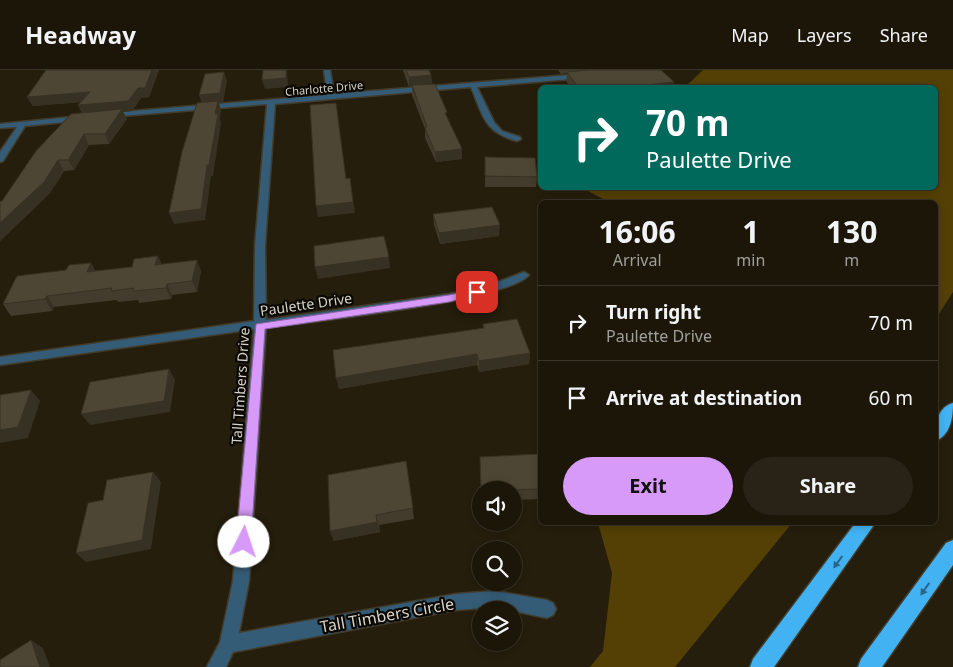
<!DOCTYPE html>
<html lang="en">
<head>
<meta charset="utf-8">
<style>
  :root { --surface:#1c1609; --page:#292317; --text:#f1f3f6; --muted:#a09f9c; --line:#3a352a; --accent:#d89af8 }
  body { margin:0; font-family:"Noto Sans",sans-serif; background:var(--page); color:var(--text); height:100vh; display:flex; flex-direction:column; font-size:19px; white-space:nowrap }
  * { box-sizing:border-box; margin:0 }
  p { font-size:16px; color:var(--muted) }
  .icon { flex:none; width:28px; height:28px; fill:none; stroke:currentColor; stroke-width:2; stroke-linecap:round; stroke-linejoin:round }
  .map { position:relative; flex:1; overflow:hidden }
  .drawer { position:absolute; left:538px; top:130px; width:400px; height:325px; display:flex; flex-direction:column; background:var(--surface); border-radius:8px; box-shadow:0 2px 8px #0003,0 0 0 1px var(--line) }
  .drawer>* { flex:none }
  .banner { position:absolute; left:538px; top:15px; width:400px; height:105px; border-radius:8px; box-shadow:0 2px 8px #0003,0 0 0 1px var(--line); background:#00695c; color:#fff; overflow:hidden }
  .tools { position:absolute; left:472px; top:411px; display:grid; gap:10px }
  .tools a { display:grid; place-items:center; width:50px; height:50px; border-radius:50%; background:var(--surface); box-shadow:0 2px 8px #0003,0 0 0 1px var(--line); font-size:25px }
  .pin { position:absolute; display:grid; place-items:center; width:42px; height:42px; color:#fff; margin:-21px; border-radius:10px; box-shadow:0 2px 8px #0006 }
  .me { position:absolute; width:55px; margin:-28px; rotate:4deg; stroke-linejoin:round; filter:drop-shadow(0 0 4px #0008) }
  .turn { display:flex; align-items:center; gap:18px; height:105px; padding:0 25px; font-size:22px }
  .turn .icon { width:65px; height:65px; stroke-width:2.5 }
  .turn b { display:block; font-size:35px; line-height:42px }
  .eta { display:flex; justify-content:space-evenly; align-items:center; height:85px; text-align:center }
  .eta b { font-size:30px; font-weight:700; line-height:35px }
  .cta { display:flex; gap:10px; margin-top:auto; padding:10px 25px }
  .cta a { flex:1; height:58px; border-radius:30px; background:var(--accent); color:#111; font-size:20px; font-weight:700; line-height:58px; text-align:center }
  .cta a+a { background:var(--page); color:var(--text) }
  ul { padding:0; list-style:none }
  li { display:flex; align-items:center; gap:15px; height:75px; padding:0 25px; border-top:1px solid var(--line) }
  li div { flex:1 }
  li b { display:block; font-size:19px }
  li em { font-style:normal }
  header { display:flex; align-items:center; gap:30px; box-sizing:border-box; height:70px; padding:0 25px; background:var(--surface); border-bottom:1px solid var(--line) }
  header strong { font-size:24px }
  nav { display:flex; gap:28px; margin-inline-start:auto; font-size:18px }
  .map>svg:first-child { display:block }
  .green { fill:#544005 }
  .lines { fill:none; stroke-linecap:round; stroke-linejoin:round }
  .street-casing { stroke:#423b2a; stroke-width:3 }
  .highway-casing { stroke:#423b2a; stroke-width:3 }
  .street { fill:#355c76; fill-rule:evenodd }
  .highway { fill:#42b2f3; fill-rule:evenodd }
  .wall { fill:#433c2d }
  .shaded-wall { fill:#373124 }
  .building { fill:#4e4634; stroke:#373124 }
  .oneway { fill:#296687 }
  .route { fill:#d89af8; stroke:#8c64a1 }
  .labels { text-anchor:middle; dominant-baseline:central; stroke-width:4.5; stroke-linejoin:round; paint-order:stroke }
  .far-street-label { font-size:11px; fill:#d8d3c8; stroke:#0b0803 }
  .street-label { font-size:14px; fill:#d8d3c8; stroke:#0b0803 }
  .near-street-label { font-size:16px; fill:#d8d3c8; stroke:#0b0803 }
</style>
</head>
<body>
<header>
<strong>Headway</strong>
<nav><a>Map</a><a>Layers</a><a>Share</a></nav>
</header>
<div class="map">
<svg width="953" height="597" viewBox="0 0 953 597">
  <rect width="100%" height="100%" fill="#251e0c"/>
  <g class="green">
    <path d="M703 0H953V222L935 250V132H609L582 118H935V18L685 17Z"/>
    <path d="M598 453V452L792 453 675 597H590L603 581 612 503Z"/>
  </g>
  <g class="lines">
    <defs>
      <g id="street">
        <path d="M324 0H330L334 24 583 4 586 6 583 8 477 17 494 52 502 61 520 67 521 69 517 71C484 62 483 46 471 17L275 34 265 176 266 250 449 224 488 216 524 202 529 205C505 232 311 251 266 258L249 511 239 563 456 524 495 521 547 530 553 533 556 539 553 545 547 548 495 537 456 540 233 582 226 597H207L220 572 233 511 254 259 0 295V287L254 251 255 176 267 34 109 47 105 45 109 43 327 25Z"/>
        <path d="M82 46 86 48 85 50 25 56 3 91 0 92V82L17 57 0 58V54Z"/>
      </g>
      <g id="highway">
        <path d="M953 333C953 347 951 365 935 371 935 356 936 338 953 333Z"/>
        <path d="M856 452H876L774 597H750L753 589Z"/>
        <path d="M953 470V495L882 597H858L861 589 946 473Z"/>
      </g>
    </defs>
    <use href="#street" class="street-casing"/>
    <use href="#highway" class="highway-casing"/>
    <use href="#street" class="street"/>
    <use href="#highway" class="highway"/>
  </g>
  <g class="wall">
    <path d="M46 0H159L149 27 141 28 132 41 123 42 127 49 109 74 89 75 74 100 64 101 50 123 0 171V131H2L82 43 78 35 81 32 33 36 27 27Z"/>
    <path d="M403 0H429L431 5 432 14 462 79V89L436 92 425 68V59L412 25V16L409 17Z"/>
    <path d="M558 0H661L674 12 672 18H571L566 11 567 3 561 4Z"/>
    <path d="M485 87 537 107 536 117H485Z"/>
    <path d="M433 144 499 166 440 174 434 155Z"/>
    <path d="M91 193 95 201 161 194 201 201 197 222 172 225 171 229 139 233 138 230 118 232 117 230 54 237 52 241 11 246 3 234 66 200Z"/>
    <path d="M483 254 530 283 529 294 479 302 477 295 339 319 483 258Z"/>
    <path d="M540 384V429L514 430V420H481V430L480 387Z"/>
    <path d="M406 391 414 449 379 455 380 462 334 471 330 461Z"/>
  </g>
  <g class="shaded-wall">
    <path d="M152 0H159L149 27 141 28 132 41 123 42 127 49 109 74 105 64 83 45 78 35Z"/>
    <path d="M286 0H287L288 17 265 19 262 10Z"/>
    <path d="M224 2 227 11 223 33H219L221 41 220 49 221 53 213 106H211L205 150 174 154 169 143 202 35 199 25Z"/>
    <path d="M431 5 432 15 409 17V7Z"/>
    <path d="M674 12 672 18H618Z"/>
    <path d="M90 22 94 31 33 36 27 27Z"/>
    <path d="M84 64 89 75 74 100 68 90Z"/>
    <path d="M462 79V89L436 92 435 82Z"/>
    <path d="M58 90 64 101 50 123 0 171V153Z"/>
    <path d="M350 108 355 143 318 147 316 136Z"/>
    <path d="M500 155 499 166 440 174 439 163Z"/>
    <path d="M158 186 163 197 155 195Z"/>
    <path d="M389 187 390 198 318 209 315 197Z"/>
    <path d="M197 190 201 201 197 222 192 211Z"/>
    <path d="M91 193 97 204 87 202Z"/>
    <path d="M167 214 172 225 171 229 166 218Z"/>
    <path d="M47 226 54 237 52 241 45 229Z"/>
    <path d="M530 283 529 294 479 302V291Z"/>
    <path d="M477 284V295L339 319 336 308Z"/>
    <path d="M169 299 175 310 170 342 90 355 81 344Z"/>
    <path d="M31 320 40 331 28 368 0 373V360Z"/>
    <path d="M153 402 161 412 151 479 86 492 76 483Z"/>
    <path d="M376 445 380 462 334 471 330 461Z"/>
    <path d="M31 570 43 578 50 597H40Z"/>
  </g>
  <g class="building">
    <path d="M46 0H152L145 18H138L128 31 78 35 90 22 27 27Z"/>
    <path d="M263 0H286V8L262 10Z"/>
    <path d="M406 0H429L431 5 409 7Z"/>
    <path d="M589 0H661L674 12 618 18H579L567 2Z"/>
    <path d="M224 2 220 23 199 25 205 4Z"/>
    <path d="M435 14 447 42 445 43 462 79 435 82 425 58 427 57 412 15Z"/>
    <path d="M218 31 215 44H218L209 95H207L201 139 169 143 182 82 197 33Z"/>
    <path d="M336 33 346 109 350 108 353 132 316 136 310 35Z"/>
    <path d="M122 39 105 64H84L68 90H58L44 112 0 153V131H2L36 81 71 44Z"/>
    <path d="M485 87 535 88 537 107 485 106Z"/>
    <path d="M492 137 500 155 439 163 433 144Z"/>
    <path d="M384 166 389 187 315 197 314 176Z"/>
    <path d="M158 186 155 195 197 190 192 211 167 214 166 218 133 221 134 218 111 221 112 218 47 226 45 229 3 234 17 206 66 200 69 195 91 193 87 202 132 197 134 189Z"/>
    <path d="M517 249 530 283 479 291 477 284 336 308 333 280 484 258 483 254Z"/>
    <path d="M169 299 164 331 81 344 90 312Z"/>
    <path d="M31 320 18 357 0 360V325Z"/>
    <path d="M540 384V419L513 420H481L480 387Z"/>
    <path d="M406 391 413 438 376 445 377 452 330 461 328 405Z"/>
    <path d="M153 402 142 470 76 483 88 433 103 430 107 410Z"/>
    <path d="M31 570 40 597H0V590Z"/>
  </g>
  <defs><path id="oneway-solid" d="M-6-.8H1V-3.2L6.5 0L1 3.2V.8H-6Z" transform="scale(1.25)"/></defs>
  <g class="oneway">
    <use href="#oneway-solid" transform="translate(838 492) rotate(126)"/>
    <use href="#oneway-solid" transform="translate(925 519) rotate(125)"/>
  </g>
  <path class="route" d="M477 219 480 220V224L449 232 265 259 251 472 249 476 244 478 239 476 236 472 256 254 449 225Z"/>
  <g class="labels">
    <g class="far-street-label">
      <text transform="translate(324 18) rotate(-5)">Charlotte Drive</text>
    </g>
    <g class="street-label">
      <text transform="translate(306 234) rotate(-8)">Paulette Drive</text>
      <text transform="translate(240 316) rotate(-86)">Tall Timbers Drive</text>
    </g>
    <g class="near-street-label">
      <text transform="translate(387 545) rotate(-10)">Tall Timbers Circle</text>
    </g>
  </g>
</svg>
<div class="tools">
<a><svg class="icon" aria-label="sound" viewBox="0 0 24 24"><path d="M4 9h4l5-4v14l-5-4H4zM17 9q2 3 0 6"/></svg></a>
<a><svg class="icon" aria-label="search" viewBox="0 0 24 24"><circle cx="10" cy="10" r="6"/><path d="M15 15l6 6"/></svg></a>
<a><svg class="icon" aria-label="layers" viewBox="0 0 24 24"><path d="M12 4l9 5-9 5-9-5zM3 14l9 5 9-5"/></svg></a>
</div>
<div class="pin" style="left:477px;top:222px;background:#d93025"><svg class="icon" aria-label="arrive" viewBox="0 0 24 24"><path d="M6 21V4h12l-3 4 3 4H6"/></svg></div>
<svg class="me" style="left:244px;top:472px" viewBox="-20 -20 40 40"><circle r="19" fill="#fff"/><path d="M0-13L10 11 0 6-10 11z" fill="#d89af8"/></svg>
<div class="banner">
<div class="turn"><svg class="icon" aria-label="right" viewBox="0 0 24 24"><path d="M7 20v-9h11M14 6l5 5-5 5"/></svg><div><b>70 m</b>Paulette Drive</div></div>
</div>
<section class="drawer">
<div class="eta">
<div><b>16:06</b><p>Arrival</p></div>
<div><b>1</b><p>min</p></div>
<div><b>130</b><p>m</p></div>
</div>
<ul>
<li><svg class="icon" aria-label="right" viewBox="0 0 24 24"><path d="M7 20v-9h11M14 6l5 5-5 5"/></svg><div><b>Turn right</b><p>Paulette Drive</p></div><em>70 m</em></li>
<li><svg class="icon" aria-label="arrive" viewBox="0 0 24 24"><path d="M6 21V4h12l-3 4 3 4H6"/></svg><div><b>Arrive at destination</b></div><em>60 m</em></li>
</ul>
<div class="cta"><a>Exit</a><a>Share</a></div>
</section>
</div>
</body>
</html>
